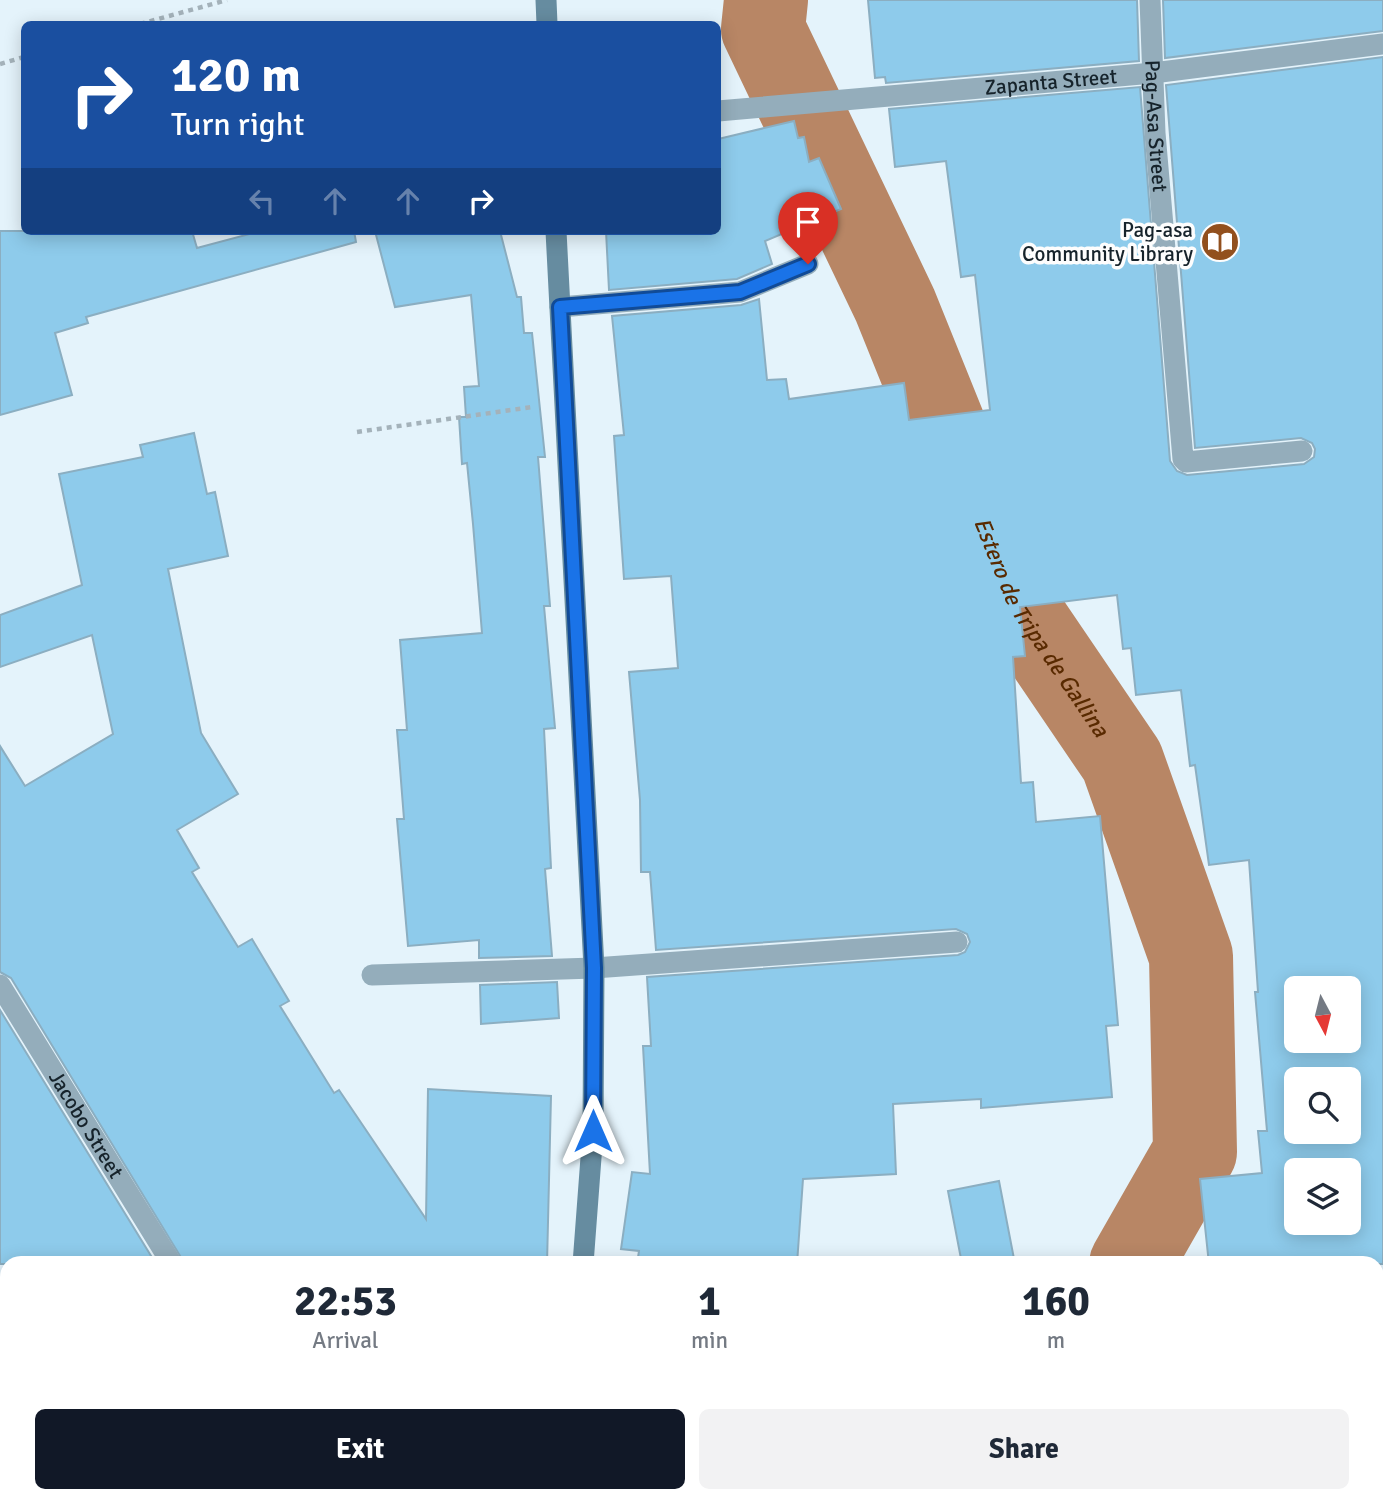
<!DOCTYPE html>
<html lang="en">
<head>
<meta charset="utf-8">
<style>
  :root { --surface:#fff; --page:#f2f2f3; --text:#1f2937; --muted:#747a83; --accent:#111827 }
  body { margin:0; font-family:Signika,sans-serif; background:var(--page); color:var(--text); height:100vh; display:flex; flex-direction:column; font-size:26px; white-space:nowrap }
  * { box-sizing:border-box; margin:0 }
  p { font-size:23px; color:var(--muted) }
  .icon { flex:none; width:38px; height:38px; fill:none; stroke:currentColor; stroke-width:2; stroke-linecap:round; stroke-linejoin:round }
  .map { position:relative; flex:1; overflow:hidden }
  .panel { position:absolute; left:0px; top:1256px; width:1384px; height:247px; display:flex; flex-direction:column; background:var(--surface); border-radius:21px 21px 0 0; box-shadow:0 4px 18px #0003 }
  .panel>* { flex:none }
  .top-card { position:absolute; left:21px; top:21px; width:700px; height:214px; border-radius:10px; box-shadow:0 4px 18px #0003; background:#1a4fa0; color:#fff; overflow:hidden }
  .needle { width:46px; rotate:173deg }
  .tools { position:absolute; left:1284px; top:976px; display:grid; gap:14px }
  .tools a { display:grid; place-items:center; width:77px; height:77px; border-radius:10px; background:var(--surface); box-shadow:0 4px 18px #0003; font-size:35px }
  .pin { position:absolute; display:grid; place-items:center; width:60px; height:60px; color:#fff; margin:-72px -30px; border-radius:50% 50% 50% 0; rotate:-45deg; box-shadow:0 0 7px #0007 }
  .pin .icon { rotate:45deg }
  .me { position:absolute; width:77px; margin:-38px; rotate:0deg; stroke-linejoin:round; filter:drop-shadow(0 0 5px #0008) }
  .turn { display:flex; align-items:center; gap:24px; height:147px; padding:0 35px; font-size:32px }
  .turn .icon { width:91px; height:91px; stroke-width:2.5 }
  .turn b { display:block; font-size:49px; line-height:60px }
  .lanes { display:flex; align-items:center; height:66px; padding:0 35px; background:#0003; justify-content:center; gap:35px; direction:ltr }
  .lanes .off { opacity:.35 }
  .eta { display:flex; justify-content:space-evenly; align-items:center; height:119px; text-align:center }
  .eta b { font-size:42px; font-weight:700; line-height:49px }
  .button { display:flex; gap:14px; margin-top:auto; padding:14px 35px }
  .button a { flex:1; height:80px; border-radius:10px; background:var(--accent); color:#fff; font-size:28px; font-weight:700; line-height:80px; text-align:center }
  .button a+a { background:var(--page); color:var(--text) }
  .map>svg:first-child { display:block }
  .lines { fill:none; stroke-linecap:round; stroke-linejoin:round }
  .river { stroke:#b88665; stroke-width:84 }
  .building { fill:#8ecbeb; stroke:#8baec1; stroke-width:2; fill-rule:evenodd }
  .path { stroke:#a4b2ba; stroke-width:4.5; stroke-dasharray:5 5; stroke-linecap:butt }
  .lane { stroke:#94adbb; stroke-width:21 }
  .street { stroke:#94adbb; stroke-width:21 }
  .secondary { stroke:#668ca0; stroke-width:21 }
  .route-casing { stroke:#114b97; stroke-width:18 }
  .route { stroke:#1a73e8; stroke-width:12 }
  .labels { text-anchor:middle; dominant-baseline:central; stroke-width:7; stroke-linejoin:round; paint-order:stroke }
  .street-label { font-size:21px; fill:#16232b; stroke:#fdfdfd }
  .poi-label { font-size:21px; fill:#16232b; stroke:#fdfdfd; text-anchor:end }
  .water-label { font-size:23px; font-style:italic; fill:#592a01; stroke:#fdfdfd }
</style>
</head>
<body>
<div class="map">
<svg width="1383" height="1502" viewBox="0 0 1383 1502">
  <rect width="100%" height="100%" fill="#e4f3fb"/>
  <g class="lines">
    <g class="river">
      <path id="s1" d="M766 0 763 29 895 305 1016 605 1122 761 1191 956 1195 1152 1131 1264"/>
      <path d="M935 1502 939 1496"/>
    </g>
  </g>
  <g class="building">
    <path d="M868 0H1137L1139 61 886 83 885 77 875 78Z"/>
    <path d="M1163 0H1383V31L1165 58Z"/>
    <path d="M1383 57V1264H1209L1200 1179 1262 1173 1258 1131H1267L1255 992H1258L1249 860 1209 865 1195 765 1190 766 1181 690 1136 695 1131 648 1123 649 1117 595 1020 607 1025 656 1013 657 1021 783 1033 782 1036 822 1100 816 1118 1025 1106 1026 1112 1097 981 1108V1099L893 1104 896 1174 803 1179 797 1264H637L639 1251 621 1249 632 1172 650 1174 643 1046H651L647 977 958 955 965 952 970 942 967 934 956 929 656 950 650 872H641L640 800 629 672 678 668 671 576 624 579 614 436 624 435 612 316 741 305 759 299 767 380 786 379 789 399 904 383 909 420 990 410 975 275 961 277 946 161 895 167 889 109 1140 87 1170 461 1177 471 1187 475 1304 464 1314 457 1315 449 1312 443 1301 438 1195 448 1166 85ZM1297 989H1349V1041H1297ZM1297 1080H1349V1132H1297ZM1297 1171H1349V1223H1297Z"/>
    <path d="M794 121 798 138 804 137 809 162 819 158 841 209 765 241 772 264 737 279 609 290 606 231H718V139Z"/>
    <path d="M0 231H192L197 248 261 231H354L356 242 86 317 88 323 55 333 72 395 0 415Z"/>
    <path d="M375 231H500L517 297H521L524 333H532L545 457H538L550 606H544L555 728 544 729 551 868 545 869 552 956 479 958V940L408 946 397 819H404L397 730H407L400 640 482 633 473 524 467 463 462 464 459 417H466L464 387 479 386 471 295 395 307Z"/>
    <path d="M194 433 207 494 215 492 228 556 168 569 201 733 238 794 177 830 199 868 192 872 238 947 252 939 289 1001 280 1006 334 1093 339 1090 426 1219 428 1089 551 1096 547 1264H185L11 978 0 972V746L25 786 113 734 92 635 0 667V615L82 585 59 474 143 457 140 445Z"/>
    <path d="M557 982 559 1018 481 1024 480 985Z"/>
    <path d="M0 1010 156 1264H0Z"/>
    <path d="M999 1181 1015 1264H962L948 1191Z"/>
  </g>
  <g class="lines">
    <g class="path">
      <path d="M140 24 227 0"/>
      <path d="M0 64 24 57"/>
      <path d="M357 432 532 407"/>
      <path d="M1323 1496V1502"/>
    </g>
    <g class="lane">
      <path id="s2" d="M1150 0 1155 133 1183 459 1186 462 1302 451"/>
      <path id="s3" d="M718 111 1153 73 1383 44"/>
      <path d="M560 307 740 292 808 264"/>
    </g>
    <g class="street">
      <path d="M372 975 594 968 957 942"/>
      <path id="s4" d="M0 985 172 1264"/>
      <path d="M0 1488 9 1502"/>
      <path d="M315 1496 319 1502"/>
    </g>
    <g class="secondary">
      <path d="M546 0 547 24"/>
      <path d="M556 231 594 968 593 1131 583 1264"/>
      <path d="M565 1502V1496"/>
    </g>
  </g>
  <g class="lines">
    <defs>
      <path id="route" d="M593 1131 594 968 560 307 740 292 808 264"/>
    </defs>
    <use href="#route" class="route-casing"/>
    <use href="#route" class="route"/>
  </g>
  <defs>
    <symbol id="library-disc" viewBox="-11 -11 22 22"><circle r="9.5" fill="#92501e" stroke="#fdfdfd"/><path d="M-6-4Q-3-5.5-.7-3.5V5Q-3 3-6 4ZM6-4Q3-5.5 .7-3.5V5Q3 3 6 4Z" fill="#fff"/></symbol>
  </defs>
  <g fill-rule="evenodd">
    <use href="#library-disc" x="1198" y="220" width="44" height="44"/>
  </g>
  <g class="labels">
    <g class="street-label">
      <text stroke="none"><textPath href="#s3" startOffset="334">Zapanta Street</textPath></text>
      <text stroke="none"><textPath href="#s2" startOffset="126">Pag-Asa Street</textPath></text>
      <text stroke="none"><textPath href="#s4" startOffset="164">Jacobo Street</textPath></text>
    </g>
    <g class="poi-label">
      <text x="1193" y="230">Pag-asa<tspan x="1193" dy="24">Community Library</tspan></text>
    </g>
    <g class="water-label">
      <text stroke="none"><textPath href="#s1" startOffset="690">Estero de Tripa de Gallina</textPath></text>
    </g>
  </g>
</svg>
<div class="tools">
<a><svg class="needle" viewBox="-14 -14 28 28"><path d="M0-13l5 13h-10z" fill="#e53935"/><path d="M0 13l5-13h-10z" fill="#747a83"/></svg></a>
<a><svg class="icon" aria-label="search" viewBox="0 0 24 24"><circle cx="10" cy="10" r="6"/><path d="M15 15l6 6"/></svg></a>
<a><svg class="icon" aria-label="layers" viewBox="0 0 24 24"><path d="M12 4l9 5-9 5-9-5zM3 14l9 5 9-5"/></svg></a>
</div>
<div class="pin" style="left:808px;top:264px;background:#d93025"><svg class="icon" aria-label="arrive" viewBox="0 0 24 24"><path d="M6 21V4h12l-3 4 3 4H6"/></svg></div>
<svg class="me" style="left:593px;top:1131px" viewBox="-20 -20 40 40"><path d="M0-17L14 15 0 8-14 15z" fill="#1a73e8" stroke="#fff" stroke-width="4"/></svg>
<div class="top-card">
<div class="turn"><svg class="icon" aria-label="right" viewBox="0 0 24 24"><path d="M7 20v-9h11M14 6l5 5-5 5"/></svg><div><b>120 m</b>Turn right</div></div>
<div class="lanes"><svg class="icon off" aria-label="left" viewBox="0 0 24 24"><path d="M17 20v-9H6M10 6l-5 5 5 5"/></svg><svg class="icon off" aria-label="ahead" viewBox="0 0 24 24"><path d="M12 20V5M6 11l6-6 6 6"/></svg><svg class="icon off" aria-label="ahead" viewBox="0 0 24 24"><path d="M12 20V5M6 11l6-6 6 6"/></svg><svg class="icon" aria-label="right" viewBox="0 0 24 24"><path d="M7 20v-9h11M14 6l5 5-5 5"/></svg></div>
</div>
<section class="panel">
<div class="eta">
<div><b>22:53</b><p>Arrival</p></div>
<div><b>1</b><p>min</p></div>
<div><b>160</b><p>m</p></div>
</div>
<div class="button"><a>Exit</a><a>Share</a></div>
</section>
</div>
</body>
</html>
